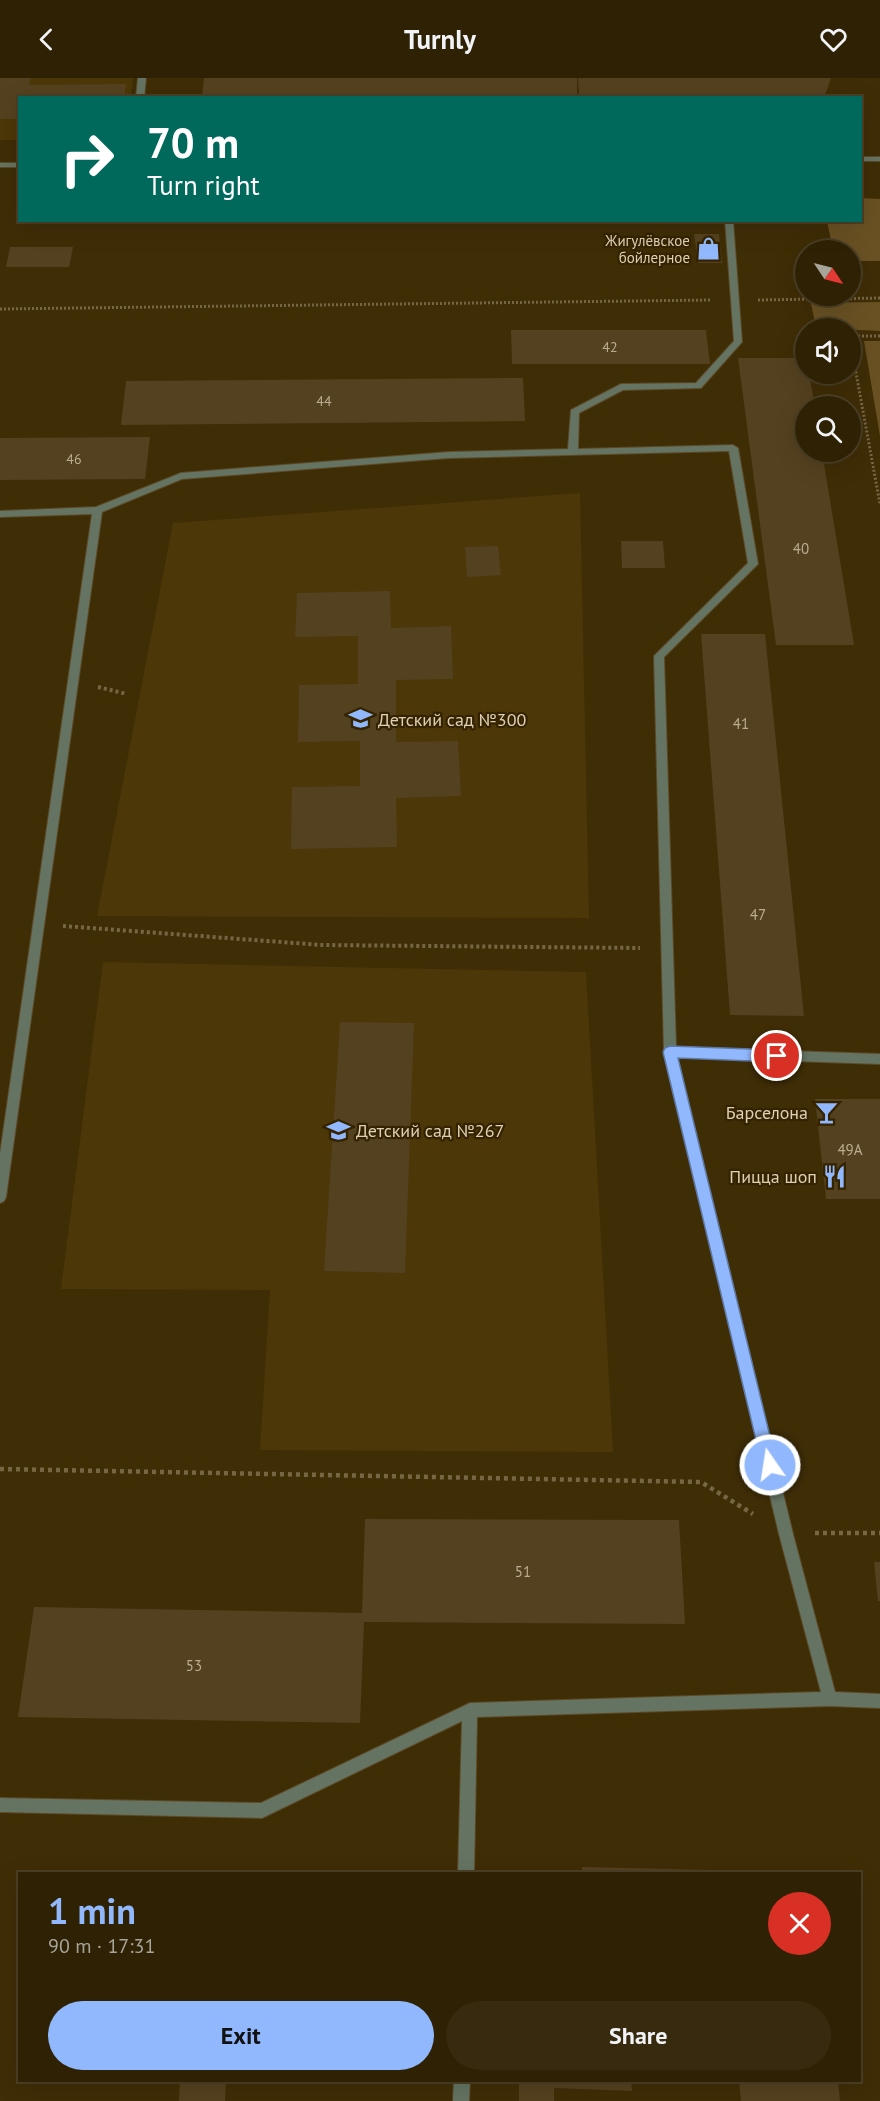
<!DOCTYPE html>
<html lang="en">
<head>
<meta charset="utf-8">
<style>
  :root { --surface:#2f2204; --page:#372a0e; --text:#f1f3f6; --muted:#a7a49a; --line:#4a3f26; --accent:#91b8fd }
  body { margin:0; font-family:"PT Sans",sans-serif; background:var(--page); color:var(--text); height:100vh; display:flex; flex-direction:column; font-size:22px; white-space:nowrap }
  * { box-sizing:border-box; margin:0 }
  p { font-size:20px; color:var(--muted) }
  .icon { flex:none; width:33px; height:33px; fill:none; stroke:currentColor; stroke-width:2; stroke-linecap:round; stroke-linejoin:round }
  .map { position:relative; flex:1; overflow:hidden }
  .details { position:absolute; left:18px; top:1794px; width:843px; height:210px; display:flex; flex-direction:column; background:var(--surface); border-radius:0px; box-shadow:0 6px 24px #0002,0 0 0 2px var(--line) }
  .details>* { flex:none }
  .hud { position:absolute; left:18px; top:18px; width:844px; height:126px; border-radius:0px; box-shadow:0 6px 24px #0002,0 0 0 2px var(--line); background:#00695c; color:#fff; overflow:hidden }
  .needle { width:39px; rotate:125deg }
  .tools { position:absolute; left:795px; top:162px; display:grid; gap:12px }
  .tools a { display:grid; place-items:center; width:66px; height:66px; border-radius:50%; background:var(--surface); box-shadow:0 6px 24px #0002,0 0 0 2px var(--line); font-size:30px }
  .pin { position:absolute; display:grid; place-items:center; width:51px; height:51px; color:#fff; margin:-26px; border:3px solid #fff; border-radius:50%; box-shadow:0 2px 6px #0007 }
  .me { position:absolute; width:66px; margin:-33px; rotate:347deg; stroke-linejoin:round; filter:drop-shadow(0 0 4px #0008) }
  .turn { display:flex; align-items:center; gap:21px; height:126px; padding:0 30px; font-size:27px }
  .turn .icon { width:78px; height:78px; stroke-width:2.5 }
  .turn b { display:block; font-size:42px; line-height:51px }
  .round { display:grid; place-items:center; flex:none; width:63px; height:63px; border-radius:32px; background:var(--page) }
  .summary { display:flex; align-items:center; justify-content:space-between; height:102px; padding:0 30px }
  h1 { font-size:36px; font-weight:800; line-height:45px; color:var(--accent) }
  .button { display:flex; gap:12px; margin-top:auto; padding:12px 30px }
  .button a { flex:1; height:69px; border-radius:36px; background:var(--accent); color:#111; font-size:24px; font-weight:800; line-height:69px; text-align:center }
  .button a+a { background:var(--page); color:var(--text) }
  header { display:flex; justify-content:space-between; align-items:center; height:78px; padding:0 30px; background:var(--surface); font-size:27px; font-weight:800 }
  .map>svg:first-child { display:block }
  .built { fill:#4c3708 }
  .green { fill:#695123 }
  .building { fill:#54411f }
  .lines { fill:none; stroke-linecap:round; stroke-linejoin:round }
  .service-casing { stroke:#5c4a26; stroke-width:2 }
  .tertiary-casing { stroke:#5c4a26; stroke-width:2 }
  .path-far2 { stroke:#764; stroke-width:3; stroke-dasharray:2 2; stroke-linecap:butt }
  .path-far1 { stroke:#764; stroke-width:4; stroke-dasharray:3 3; stroke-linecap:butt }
  .path { stroke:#764; stroke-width:4.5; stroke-dasharray:4 4; stroke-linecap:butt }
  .service { fill:#647362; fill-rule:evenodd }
  .tertiary { fill:#647362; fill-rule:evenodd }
  .route { fill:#91b8fd; stroke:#5e78a4; stroke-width:1.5 }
  .labels { text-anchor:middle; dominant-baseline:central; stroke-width:4.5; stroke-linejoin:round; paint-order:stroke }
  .far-number-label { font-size:14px; fill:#bcac91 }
  .far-poi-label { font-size:15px; fill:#ded0b7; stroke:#352300; text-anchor:end }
  .number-label { font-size:15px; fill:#bcac91 }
  .poi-label { font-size:18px; fill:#ded0b7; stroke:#352300; text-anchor:start }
</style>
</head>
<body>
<header><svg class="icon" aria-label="back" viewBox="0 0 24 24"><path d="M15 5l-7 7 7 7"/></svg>Turnly<svg class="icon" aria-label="heart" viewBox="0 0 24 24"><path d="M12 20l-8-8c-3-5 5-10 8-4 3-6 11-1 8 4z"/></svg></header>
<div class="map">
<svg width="880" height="2023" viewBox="0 0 880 2023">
  <rect width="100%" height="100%" fill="#3f2d06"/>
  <g class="built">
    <path d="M0 0H133L131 19 20 20 19 62H0Z"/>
    <path d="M580 415 589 840 97 838 173 445Z"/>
    <path d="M103 884 586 894 613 1374 260 1372 270 1212 61 1211Z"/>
  </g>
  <g class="green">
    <path d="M861 120 880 121V183H851L850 172H833L827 143 861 142Z"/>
    <path d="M880 224V253L816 250 811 225Z"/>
    <path d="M864 263H880V358Z"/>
  </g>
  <g class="building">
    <path d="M0 0H31L29 7 126 6 124 20H20V41H0Z"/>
    <path d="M204 0H577V20L202 18Z"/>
    <path d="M578 0H831L824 20H735V17H579Z"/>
    <rect x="766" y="142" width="39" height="3"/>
    <path d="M694 156H719L722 185H698Z"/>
    <path d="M10 169H73L69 189H6Z"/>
    <path d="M511 252H706L710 286H512Z"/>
    <path d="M738 280H806V296H809L815 328H806V374H822L854 567H776Z"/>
    <path d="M523 300 525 343 121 347 126 303Z"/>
    <path d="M150 359 145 401 0 402V360Z"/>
    <path d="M621 463H663L665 490H622Z"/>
    <path d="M498 468 501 497 467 499 465 469Z"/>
    <path d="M390 513 391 550 451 548 453 601 396 602V664L458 663 461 718 396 720 397 769 291 771 292 709 360 708V663L298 664 299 607 358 606V558L295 559 297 515Z"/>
    <path d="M701 556H765L804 938 730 937Z"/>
    <path d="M340 944 414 945 405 1195 324 1193Z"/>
    <path d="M815 1021H880V1121H826Z"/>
    <path d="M365 1441 679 1442 685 1546 364 1544 360 1645 18 1639 34 1529 362 1535Z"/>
    <path d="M874 1484H880V1523H878Z"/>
    <path d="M582 1789 802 1794V1796H582Z"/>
    <path d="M180 2002H226L225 2023H179Z"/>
    <path d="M511 2002H631L632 2013 554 2010V2023H519V2005L511 2004Z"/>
    <path d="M739 2002H838L840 2023H741Z"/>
  </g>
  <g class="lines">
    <defs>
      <g id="service">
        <path d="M138 0H146L144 20H136Z"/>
        <path d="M725 142H733L742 264 701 310 623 312 579 335 578 371 733 367 738 370 758 486 664 579 676 969 880 976V986L677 979 793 1456 835 1614 880 1616V1630L830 1628 477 1639 474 1796H458L462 1643 262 1740 0 1734V1720L261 1725 470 1625 821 1614 779 1456 664 974 654 578 748 485 729 373 449 380 182 401 102 434 6 1119 4 1123 0 1125V1076L92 436 0 439V433L96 429 181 395 449 374 568 371 571 332 621 306 696 305 734 263Z"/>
        <path d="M454 2002H470L469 2023H453Z"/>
      </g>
      <g id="tertiary">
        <rect x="861" y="79" width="19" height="4"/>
        <rect x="0" y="85" width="20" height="4"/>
      </g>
    </defs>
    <use href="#service" class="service-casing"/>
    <use href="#tertiary" class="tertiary-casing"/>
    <g class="path-far2">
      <path d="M758 222 880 220"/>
      <path d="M0 231 711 222"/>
      <path d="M850 258H880"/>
      <path d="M850 262 880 426"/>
    </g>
    <g class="path-far1">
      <path d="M98 609 127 616"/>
      <path d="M63 848 322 867 640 870"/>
    </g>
    <g class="path">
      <path d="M0 1391 701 1404 753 1436"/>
      <path d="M815 1455H880"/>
    </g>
    <use href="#service" class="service"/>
    <use href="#tertiary" class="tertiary"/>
  </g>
  <path class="route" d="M670 968 777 972 782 974 784 978 782 982 777 984 678 980 777 1387 775 1392 770 1394 764 1392 762 1387 663 974 665 970Z"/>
  <defs>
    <symbol id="shop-bare" viewBox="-9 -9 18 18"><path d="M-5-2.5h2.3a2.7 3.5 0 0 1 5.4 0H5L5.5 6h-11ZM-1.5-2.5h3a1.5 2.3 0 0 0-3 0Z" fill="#91b8fd" stroke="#352300" stroke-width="2.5" paint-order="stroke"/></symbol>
    <symbol id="school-bare" viewBox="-9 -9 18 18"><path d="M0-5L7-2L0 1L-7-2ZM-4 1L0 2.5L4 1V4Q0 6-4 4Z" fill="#91b8fd" stroke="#352300" stroke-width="2.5" paint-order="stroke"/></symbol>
    <symbol id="bar-bare" viewBox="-9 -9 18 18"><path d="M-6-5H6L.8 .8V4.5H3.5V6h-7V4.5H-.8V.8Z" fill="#91b8fd" stroke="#352300" stroke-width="2.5" paint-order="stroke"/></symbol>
    <symbol id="restaurant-bare" viewBox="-9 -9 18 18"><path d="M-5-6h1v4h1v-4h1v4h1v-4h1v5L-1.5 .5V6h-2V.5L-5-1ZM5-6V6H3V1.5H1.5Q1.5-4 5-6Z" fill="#91b8fd" stroke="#352300" stroke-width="2.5" paint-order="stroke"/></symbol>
  </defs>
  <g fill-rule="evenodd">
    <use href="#shop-bare" x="692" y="154" width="33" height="33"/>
    <use href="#school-bare" x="344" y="624" width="33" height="33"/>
    <use href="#bar-bare" x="810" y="1018" width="33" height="33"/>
    <use href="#school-bare" x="322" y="1036" width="33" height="33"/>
    <use href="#restaurant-bare" x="818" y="1082" width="33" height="33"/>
  </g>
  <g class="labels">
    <g class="far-number-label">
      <text x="610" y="269">42</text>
      <text x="324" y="323">44</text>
      <text x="74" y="381">46</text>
    </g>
    <g class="far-poi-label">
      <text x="690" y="162">Жигулёвское<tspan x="690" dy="17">бойлерное</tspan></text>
    </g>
    <g class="number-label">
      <text x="801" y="470">40</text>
      <text x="741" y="645">41</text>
      <text x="758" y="836">47</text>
      <text x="850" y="1071">49А</text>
      <text x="523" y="1493">51</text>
      <text x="194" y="1587">53</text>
    </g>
    <g class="poi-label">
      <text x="378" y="641">Детский сад №300</text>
      <text x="808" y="1034" text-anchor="end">Барселона</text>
      <text x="356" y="1052">Детский сад №267</text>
      <text x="817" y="1098" text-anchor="end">Пицца шоп</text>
    </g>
  </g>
</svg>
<div class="tools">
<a><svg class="needle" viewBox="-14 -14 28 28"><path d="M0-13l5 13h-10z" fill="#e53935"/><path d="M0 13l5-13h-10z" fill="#a7a49a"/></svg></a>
<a><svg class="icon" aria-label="sound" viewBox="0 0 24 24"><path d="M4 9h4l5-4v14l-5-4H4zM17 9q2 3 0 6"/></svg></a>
<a><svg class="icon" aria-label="search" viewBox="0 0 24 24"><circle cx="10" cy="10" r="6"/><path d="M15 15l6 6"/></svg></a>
</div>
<div class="pin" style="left:777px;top:978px;background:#d93025"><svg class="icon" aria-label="arrive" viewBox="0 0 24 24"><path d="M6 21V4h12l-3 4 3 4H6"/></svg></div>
<svg class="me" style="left:770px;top:1387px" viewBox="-20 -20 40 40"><circle r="17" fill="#91b8fd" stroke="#fff" stroke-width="3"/><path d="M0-11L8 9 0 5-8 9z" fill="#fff"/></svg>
<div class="hud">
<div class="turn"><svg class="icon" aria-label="right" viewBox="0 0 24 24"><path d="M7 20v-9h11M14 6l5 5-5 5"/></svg><div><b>70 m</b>Turn right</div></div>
</div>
<section class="details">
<div class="summary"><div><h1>1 min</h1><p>90 m · 17:31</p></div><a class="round" style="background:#d93025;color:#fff"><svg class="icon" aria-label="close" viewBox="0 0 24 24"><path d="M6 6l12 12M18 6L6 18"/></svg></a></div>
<div class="button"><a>Exit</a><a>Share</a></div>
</section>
</div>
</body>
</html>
